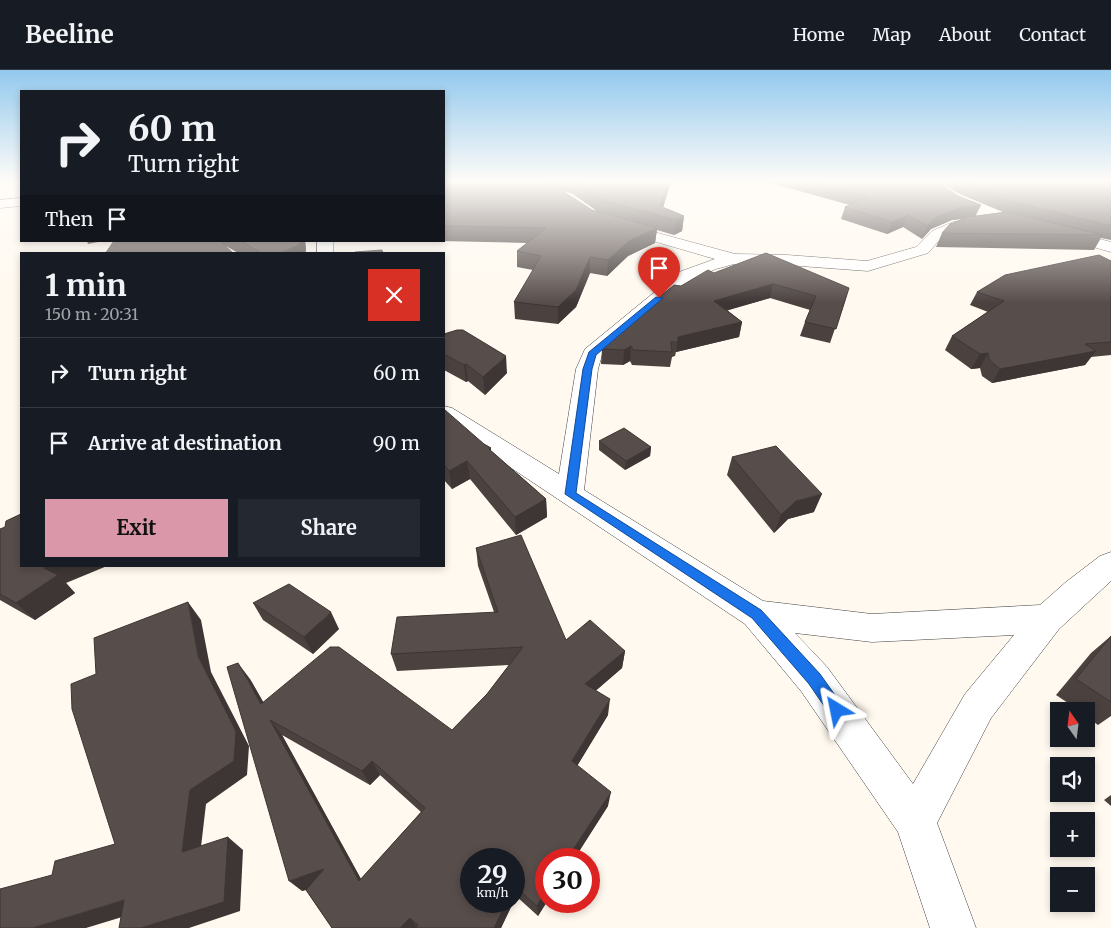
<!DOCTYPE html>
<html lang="en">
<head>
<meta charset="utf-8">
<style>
  :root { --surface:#171b24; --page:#242831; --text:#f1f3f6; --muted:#9ea1a6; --line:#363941; --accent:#da97a9 }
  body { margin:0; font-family:Merriweather,serif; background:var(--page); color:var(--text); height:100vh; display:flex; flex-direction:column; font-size:19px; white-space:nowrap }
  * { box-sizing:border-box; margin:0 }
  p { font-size:16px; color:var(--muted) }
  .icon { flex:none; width:28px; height:28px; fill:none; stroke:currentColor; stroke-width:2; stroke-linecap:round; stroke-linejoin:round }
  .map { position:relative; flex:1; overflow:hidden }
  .details { position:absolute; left:20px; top:182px; width:425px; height:315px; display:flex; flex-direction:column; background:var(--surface); border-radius:0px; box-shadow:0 2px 8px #0003 }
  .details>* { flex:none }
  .top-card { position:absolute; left:20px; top:20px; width:425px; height:152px; border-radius:0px; box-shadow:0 2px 8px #0003; background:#171b24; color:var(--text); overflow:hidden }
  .needle { width:32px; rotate:346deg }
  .tools { position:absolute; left:1050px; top:632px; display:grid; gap:10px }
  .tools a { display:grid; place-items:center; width:45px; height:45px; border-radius:0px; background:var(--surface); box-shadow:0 2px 8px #0003; font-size:25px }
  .speed { position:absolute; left:460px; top:778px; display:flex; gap:10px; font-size:25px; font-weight:700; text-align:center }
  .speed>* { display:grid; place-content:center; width:65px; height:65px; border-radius:50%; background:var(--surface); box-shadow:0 2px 8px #0003; line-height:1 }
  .speed small { font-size:12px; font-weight:400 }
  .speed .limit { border:8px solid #d22; background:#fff; color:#111 }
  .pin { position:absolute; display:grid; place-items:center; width:42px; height:42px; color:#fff; margin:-51px -21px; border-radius:50% 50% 50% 0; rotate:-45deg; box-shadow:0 0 5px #0007 }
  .pin .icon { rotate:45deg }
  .me { position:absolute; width:55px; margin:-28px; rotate:325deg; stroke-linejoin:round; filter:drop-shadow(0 0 4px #0008) }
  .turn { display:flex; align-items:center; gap:18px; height:105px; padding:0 25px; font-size:22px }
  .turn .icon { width:65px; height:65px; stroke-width:2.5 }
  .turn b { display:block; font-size:35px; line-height:42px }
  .then { display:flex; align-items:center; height:48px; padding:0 25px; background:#0003; gap:10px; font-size:19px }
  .round { display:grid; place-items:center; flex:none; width:52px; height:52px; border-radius:0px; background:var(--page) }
  .headline { display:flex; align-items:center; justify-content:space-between; height:85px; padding:0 25px }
  h1 { font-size:30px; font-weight:700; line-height:38px }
  .button { display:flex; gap:10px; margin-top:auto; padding:10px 25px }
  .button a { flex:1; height:58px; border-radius:0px; background:var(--accent); color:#111; font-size:20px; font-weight:700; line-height:58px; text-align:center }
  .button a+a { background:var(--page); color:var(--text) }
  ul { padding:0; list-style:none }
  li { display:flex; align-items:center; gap:15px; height:70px; padding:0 25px; border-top:1px solid var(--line) }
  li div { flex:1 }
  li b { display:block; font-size:19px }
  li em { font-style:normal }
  header { display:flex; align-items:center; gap:30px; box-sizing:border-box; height:70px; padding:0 25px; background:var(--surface); border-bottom:1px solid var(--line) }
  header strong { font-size:24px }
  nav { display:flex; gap:28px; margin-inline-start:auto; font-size:18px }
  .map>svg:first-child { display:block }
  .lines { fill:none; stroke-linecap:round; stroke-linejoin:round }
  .street-casing { stroke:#414141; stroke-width:1 }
  .street { fill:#fff; fill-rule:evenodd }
  .wall { fill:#4b4240; fill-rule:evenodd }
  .shaded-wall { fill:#3d3634 }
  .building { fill:#574d4a; stroke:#3d3634; fill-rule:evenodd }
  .route { fill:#1a73e8; stroke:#114b97 }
</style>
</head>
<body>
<header>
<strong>Beeline</strong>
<nav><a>Home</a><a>Map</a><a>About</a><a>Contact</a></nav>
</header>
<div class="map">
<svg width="1111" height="858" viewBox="0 0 1111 858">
  <rect width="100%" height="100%" fill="#fff9ef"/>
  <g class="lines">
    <defs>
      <g id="street">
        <path d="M21 128V136L0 138V130Z"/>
        <path d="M980 149 985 150 987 153 985 156 961 159 942 167 928 183 868 201 787 195 734 194 716 199 691 210 602 285 598 299 584 420 763 531 872 544 1040 535 1066 512 1100 486 1111 482V511L1059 559 991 648 937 753 976 858H930L898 762 801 621 745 554 444 353V336L452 338 559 404 576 299 585 279 679 202 715 189 615 160 612 157 615 154H625L735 184 787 185 867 191 916 177 932 161 953 152ZM795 563 872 572 1014 565 965 624 913 714 827 597Z"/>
        <path d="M1062 159 1111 172V182L1057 167 1054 164 1057 161Z"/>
        <rect x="317" y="171" width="16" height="13"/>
      </g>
    </defs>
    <use href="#street" class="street-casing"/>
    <use href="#street" class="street"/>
  </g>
  <g class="wall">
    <path d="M444 112H670L669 118 663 138 684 146 682 161 674 165 657 160 655 173 628 186 607 206 590 203 576 237 558 254 515 249 514 232 533 200 517 197V181L527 173 440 171H444ZM561 120 573 124 598 142 592 140Z"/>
    <path d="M767 112H938L976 146 1003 142 962 125 944 115 946 112H1111V170L1101 168 1094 180 936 177 942 163 963 149 952 150 931 159 922 169 903 157 887 164 841 149 845 137 850 135Z"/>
    <path d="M114 171H305L306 179 305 184H240L224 175Z"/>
    <path d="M1111 191V285L1091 287 1085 295 992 313 982 306 980 298 971 299 945 280 952 266 988 242 970 235 977 222Z"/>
    <path d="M714 203 849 218 830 273 800 266 805 252 810 240 770 228 727 240 742 252 739 267 676 282 675 286 672 287 670 297 632 295 630 291 623 295 601 294 602 279 681 216Z"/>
    <path d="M444 264 507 303 485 325 468 311 466 312 444 300Z"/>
    <path d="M444 342 484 374 491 378V381L546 429 547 447 516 465 470 409 452 419 444 410Z"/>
    <path d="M599 371 651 377 650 386 625 400 599 380Z"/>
    <path d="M732 387 814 442 788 449 774 463 727 405Z"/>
    <path d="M0 459 66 513 75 523 35 550 0 530Z"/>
    <path d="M476 478 566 570 625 581 622 598 595 621 608 645 577 696 608 736 538 846 516 826 501 858H332L306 820 302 821 250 609 263 632 452 660 487 624 509 595 397 601 391 584 494 542 478 496ZM282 665 370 715 380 705 421 742 361 809Z"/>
    <path d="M253 533 339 559 313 584 263 550Z"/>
    <path d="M1111 566V646L1098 655 1086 646V641H1080L1056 625 1091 583Z"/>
    <path d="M1111 725V736L1104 730Z"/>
  </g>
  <g class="shaded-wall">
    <path d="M668 112H670L669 118 660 146V136Z"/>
    <path d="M981 135 975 147 952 150 931 159 922 169 927 156 936 147 958 138Z"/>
    <path d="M908 145 903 157 887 164 892 152Z"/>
    <path d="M684 146 682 161 674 165 676 150Z"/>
    <path d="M657 158 655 173 628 186 607 206 608 190 629 171Z"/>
    <path d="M87 171H103L88 174Z"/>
    <path d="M300 171H305L306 179 305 184H278Z"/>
    <path d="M590 187V203L576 237 558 254V237Z"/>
    <path d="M773 214 770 228 712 245 714 231Z"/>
    <path d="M742 252 739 267 676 282 678 267Z"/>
    <path d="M631 276 630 291 623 295 624 280Z"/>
    <path d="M1096 281 1085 295 992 313 1000 299Z"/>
    <path d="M988 283 980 298 971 299 980 284Z"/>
    <path d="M506 286 507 303 485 325 483 307Z"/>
    <path d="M466 294 468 311 466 312 464 295Z"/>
    <path d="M651 377 650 386 625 400 626 391Z"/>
    <path d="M467 391 470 409 452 419 449 401Z"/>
    <path d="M822 424 814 442 788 449 774 463 781 445 796 431Z"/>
    <path d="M546 429 547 447 516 465 515 447Z"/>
    <path d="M47 496H107L66 513 75 523 35 550 16 533 44 498Z"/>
    <path d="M188 532 201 550 211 602 249 676 247 705 206 734 199 794 182 782 198 586Z"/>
    <path d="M331 542 339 559 313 584 304 567Z"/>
    <path d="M625 581 622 598 584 631 585 614Z"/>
    <path d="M238 593 250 609 273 649 261 634Z"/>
    <path d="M610 629 608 645 571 706 572 691Z"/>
    <path d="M270 650 282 665 368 822 359 811Z"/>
    <path d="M372 691 380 705 370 715 362 701Z"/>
    <path d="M611 722 608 736 574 789H567Z"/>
    <path d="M228 767 243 780 240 841 189 858H141Z"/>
    <path d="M324 799 335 810 302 821 289 811Z"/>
    <path d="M514 816 516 826 514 831Z"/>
    <path d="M546 821V831H547L538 846 537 836Z"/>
    <path d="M124 830 145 840 86 858H32Z"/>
    <path d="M507 831H514L501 858H494Z"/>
    <path d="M410 848 417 858H400Z"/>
  </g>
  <g class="building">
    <path d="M444 112H542L561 120 592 140 657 158 629 171 608 190 590 187 576 220 558 237 514 232 541 186 517 181 546 158 444 156Z"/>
    <path d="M576 112H668L660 136 684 146 676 150 604 131Z"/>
    <path d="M811 112H938L958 126 981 135 958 138 936 147 927 156 908 145 892 152 845 137 868 127Z"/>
    <path d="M964 112H1111V156L1009 131Z"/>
    <path d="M1008 142 1103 165 942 163 950 154 968 147Z"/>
    <path d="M114 171H220L234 184H105Z"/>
    <path d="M241 171H300L299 175 278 184H263Z"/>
    <path d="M382 180 383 184H356L355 182Z"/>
    <path d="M766 183 849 218 836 259 805 252 816 226 773 214 714 231 742 252 678 267V272H671L672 282 633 280 631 276 624 280 602 279 605 271 674 215 681 216 708 200 714 203Z"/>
    <path d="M1099 185 1111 191V272L1085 274 1096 281 1000 299 990 291 988 283 980 284 952 266 1004 231 977 222 1005 205Z"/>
    <path d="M457 260H463L506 286 483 307 466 294 464 295 444 284V264Z"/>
    <path d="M445 340 484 374 491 378 489 379 546 429 515 447 467 391 449 401 444 395V342Z"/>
    <path d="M624 358 651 377 626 391 599 371Z"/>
    <path d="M776 376 822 424 796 431 781 445 732 387Z"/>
    <path d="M21 444V496H47L44 498 58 505 16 533 0 524V459L5 457 6 451Z"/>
    <path d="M521 465 566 570 590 550 625 581 585 614 610 629 572 691 611 722 567 789H546V821L537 836 514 816V789H471V831H507L494 858H416L418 855 410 848 400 858H332L306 820 324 799 289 811 227 597 238 593 261 634 330 577H339L452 660 487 624 523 577 391 584 397 547 498 542 476 478ZM270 650 362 701 372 691 425 738 359 811Z"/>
    <path d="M289 514 331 542 304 567 253 533Z"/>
    <path d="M188 532 198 586 236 661 234 691 190 720 182 782 228 767 224 832 141 858H119L124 830 32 858H0V819L52 805 55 791 115 774 72 639 71 614 96 604 94 568Z"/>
    <path d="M1111 566V632L1076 609Z"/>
  </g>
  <linearGradient id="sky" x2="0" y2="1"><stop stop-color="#93c9ee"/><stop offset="0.48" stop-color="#fffcf8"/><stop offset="1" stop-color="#fffcf8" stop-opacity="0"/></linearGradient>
  <rect width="1111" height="233" fill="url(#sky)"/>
  <path class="route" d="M656 227 663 228 596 285 592 299 576 423 761 540 820 604 842 635 844 640 842 646 837 648 831 646 809 614 752 548 565 424 583 299 589 282Z"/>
</svg>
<div class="tools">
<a><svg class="needle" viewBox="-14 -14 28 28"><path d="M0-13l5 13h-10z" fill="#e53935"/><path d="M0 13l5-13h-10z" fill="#9ea1a6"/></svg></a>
<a><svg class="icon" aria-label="sound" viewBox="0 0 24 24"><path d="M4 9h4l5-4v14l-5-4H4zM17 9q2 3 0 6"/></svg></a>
<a>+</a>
<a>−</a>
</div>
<div class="speed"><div>29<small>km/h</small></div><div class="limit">30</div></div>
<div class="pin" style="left:659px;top:228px;background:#d93025"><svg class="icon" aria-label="arrive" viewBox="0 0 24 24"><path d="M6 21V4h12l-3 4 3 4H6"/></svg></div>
<svg class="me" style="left:837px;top:640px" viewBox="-20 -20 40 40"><path d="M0-17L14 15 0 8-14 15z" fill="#1a73e8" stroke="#fff" stroke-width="4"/></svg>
<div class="top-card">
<div class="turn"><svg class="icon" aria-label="right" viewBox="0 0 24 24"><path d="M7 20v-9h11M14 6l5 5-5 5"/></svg><div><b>60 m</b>Turn right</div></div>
<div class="then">Then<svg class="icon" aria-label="arrive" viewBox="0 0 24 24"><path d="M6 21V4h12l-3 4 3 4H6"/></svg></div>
</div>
<section class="details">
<div class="headline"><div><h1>1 min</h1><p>150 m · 20:31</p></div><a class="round" style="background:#d93025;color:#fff"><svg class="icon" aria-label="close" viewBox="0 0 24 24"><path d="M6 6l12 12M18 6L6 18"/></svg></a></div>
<ul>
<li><svg class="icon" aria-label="right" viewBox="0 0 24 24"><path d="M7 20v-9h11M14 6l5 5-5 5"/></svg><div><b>Turn right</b></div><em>60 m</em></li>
<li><svg class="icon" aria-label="arrive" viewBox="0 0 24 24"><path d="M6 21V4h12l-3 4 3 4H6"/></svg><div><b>Arrive at destination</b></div><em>90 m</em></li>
</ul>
<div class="button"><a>Exit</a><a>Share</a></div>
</section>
</div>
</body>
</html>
